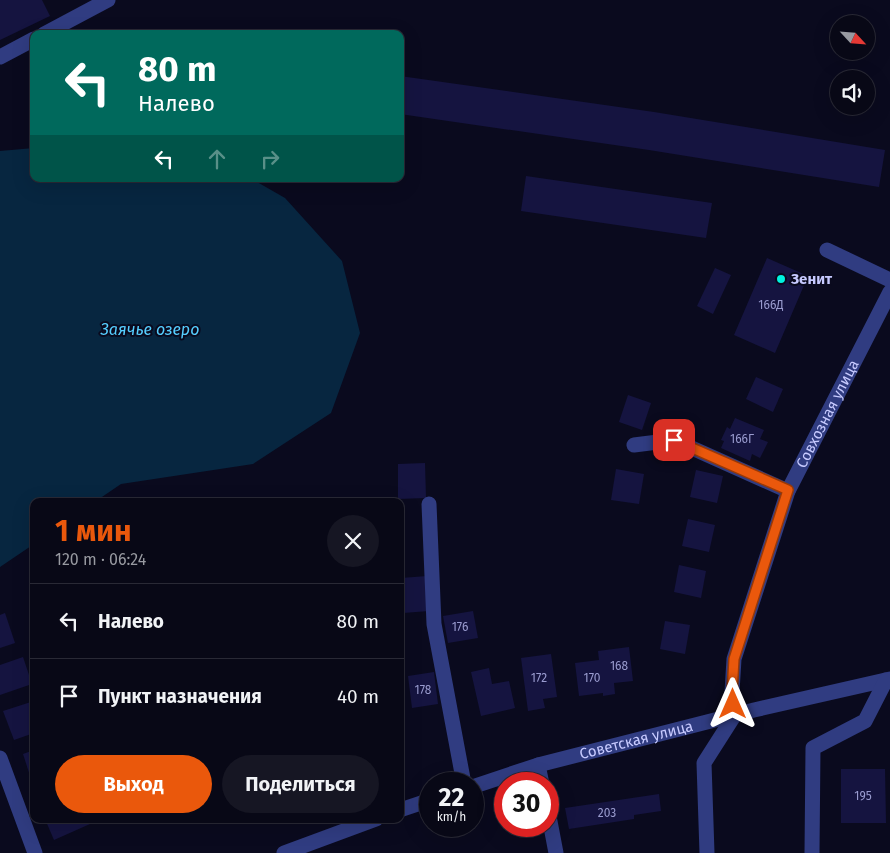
<!DOCTYPE html>
<html lang="ru">
<head>
<meta charset="utf-8">
<style>
  :root { --surface:#080816; --page:#161623; --text:#f1f3f6; --muted:#989aa1; --line:#292935; --accent:#ea580c }
  body { margin:0; font-family:"Fira Sans",sans-serif; background:var(--page); color:var(--text); height:100vh; display:flex; flex-direction:column; font-size:19px; white-space:nowrap }
  * { box-sizing:border-box; margin:0 }
  p { font-size:16px; color:var(--muted) }
  .icon { flex:none; width:28px; height:28px; fill:none; stroke:currentColor; stroke-width:2; stroke-linecap:round; stroke-linejoin:round }
  .map { position:relative; flex:1; overflow:hidden }
  .drawer { position:absolute; left:30px; top:498px; width:374px; height:325px; display:flex; flex-direction:column; background:var(--surface); border-radius:10px; box-shadow:0 5px 20px #0002,0 0 0 1px var(--line) }
  .drawer>* { flex:none }
  .top-card { position:absolute; left:30px; top:30px; width:374px; height:152px; border-radius:10px; box-shadow:0 5px 20px #0002,0 0 0 1px var(--line); background:#00695c; color:#fff; overflow:hidden }
  .needle { width:32px; rotate:116deg }
  .fabs { position:absolute; left:830px; top:15px; display:grid; gap:10px }
  .fabs a { display:grid; place-items:center; width:45px; height:45px; border-radius:50%; background:var(--surface); box-shadow:0 5px 20px #0002,0 0 0 1px var(--line); font-size:25px }
  .speed { position:absolute; left:419px; top:772px; display:flex; gap:10px; font-size:25px; font-weight:700; text-align:center }
  .speed>* { display:grid; place-content:center; width:65px; height:65px; border-radius:50%; background:var(--surface); box-shadow:0 5px 20px #0002,0 0 0 1px var(--line); line-height:1 }
  .speed small { font-size:12px; font-weight:400 }
  .speed .limit { border:8px solid #d22; background:#fff; color:#111 }
  .pin { position:absolute; display:grid; place-items:center; width:42px; height:42px; color:#fff; margin:-21px; border-radius:10px; box-shadow:0 2px 8px #0006 }
  .me { position:absolute; width:55px; margin:-28px; rotate:0deg; stroke-linejoin:round; filter:drop-shadow(0 0 4px #0008) }
  .turn { display:flex; align-items:center; gap:18px; height:105px; padding:0 25px; font-size:22px }
  .turn .icon { width:65px; height:65px; stroke-width:2.5 }
  .turn b { display:block; font-size:35px; line-height:42px }
  .lanes { display:flex; align-items:center; height:48px; padding:0 25px; background:#0003; justify-content:center; gap:25px; direction:ltr }
  .lanes .off { opacity:.35 }
  .round { display:grid; place-items:center; flex:none; width:52px; height:52px; border-radius:26px; background:var(--page) }
  .summary { display:flex; align-items:center; justify-content:space-between; height:85px; padding:0 25px }
  h1 { font-size:30px; font-weight:700; line-height:38px; color:var(--accent) }
  .cta { display:flex; gap:10px; margin-top:auto; padding:10px 25px }
  .cta a { flex:1; height:58px; border-radius:30px; background:var(--accent); color:#fff; font-size:20px; font-weight:700; line-height:58px; text-align:center }
  .cta a+a { background:var(--page); color:var(--text) }
  ul { padding:0; list-style:none }
  li { display:flex; align-items:center; gap:15px; height:75px; padding:0 25px; border-top:1px solid var(--line) }
  li div { flex:1 }
  li b { display:block; font-size:19px }
  li em { font-style:normal }
  .map>svg:first-child { display:block }
  .water { fill:#072640 }
  .building { fill:#151440 }
  .lines { fill:none; stroke-linecap:round; stroke-linejoin:round }
  .minor { stroke:#303c81; stroke-width:15 }
  .route-casing { stroke:#983908; stroke-width:12 }
  .route { stroke:#ea580c; stroke-width:9 }
  .poi-dot { fill:#00f2df; stroke:#0a0a1e; stroke-width:2 }
  .labels { text-anchor:middle; dominant-baseline:central; stroke-width:4; stroke-linejoin:round; paint-order:stroke }
  .number-label { font-size:12px; fill:#9a9ccf }
  .poi-label { font-size:15px; font-weight:bold; fill:#c7caff; stroke:#0a0a1e; text-anchor:start }
  .street-label { font-size:15px; fill:#c7caff; stroke:#0a0a1e }
  .water-label { font-size:16px; font-style:italic; fill:#55ceff; stroke:#0a0a1e }
</style>
</head>
<body>
<div class="map">
<svg width="890" height="853" viewBox="0 0 890 853">
  <rect width="100%" height="100%" fill="#0a0a1e"/>
  <path class="water" d="M34 148V179H252L285 198 342 261 360 333 331 413 253 464 121 484 96 501H34V544L0 567V151Z"/>
  <g class="building">
    <path d="M0 0H42L50 16 0 40Z"/>
    <path d="M400 76 654 112 885 150 879 187 649 150 400 114Z"/>
    <path d="M526 176 712 203 706 238 521 211Z"/>
    <path d="M767 258 808 276 775 353 734 335Z"/>
    <path d="M715 268 731 275 713 314 697 306Z"/>
    <path d="M756 377 783 389 773 412 746 399Z"/>
    <path d="M628 395 651 403 642 430 619 422Z"/>
    <path d="M735 418 764 430 760 439 768 442 760 458 752 454 750 461 721 448 724 441 721 440 727 427 730 429Z"/>
    <path d="M425 463 426 498 398 499V464Z"/>
    <path d="M616 469 644 474 639 504 611 500Z"/>
    <path d="M696 470 723 476 717 503 690 497Z"/>
    <path d="M688 519 715 525 709 552 682 546Z"/>
    <path d="M679 565 706 571 701 598 674 592Z"/>
    <path d="M427 576 429 611 403 613 401 578Z"/>
    <path d="M473 611 478 638 448 643 443 616Z"/>
    <path d="M5 613 15 643 0 648V615Z"/>
    <path d="M665 621 690 625 685 654 660 649Z"/>
    <path d="M629 647 633 681 614 683 615 694 603 696V693L579 696 575 663 599 660 598 651Z"/>
    <path d="M551 654 557 697 543 699 545 708 528 711 521 658Z"/>
    <path d="M23 657 32 684 0 695V665Z"/>
    <path d="M489 668 492 684 509 681 515 708 481 716 471 672Z"/>
    <path d="M434 672 438 704 412 708 408 676Z"/>
    <path d="M34 701V733L14 740 3 711Z"/>
    <path d="M34 750V785H33L23 754Z"/>
    <path d="M841 769H885L886 823H841Z"/>
    <path d="M659 794 661 811 634 815V819L569 829 565 808Z"/>
    <path d="M45 819H87L90 824 54 840Z"/>
  </g>
  <g class="lines">
    <g class="minor">
      <path d="M44 34 108 0"/>
      <path d="M0 57 34 39"/>
      <path d="M827 250 890 280"/>
      <path d="M634 445 674 440 788 491"/>
      <path d="M429 504 434 624 464 784"/>
      <path d="M0 758 35 853"/>
      <path d="M538 765 542 784"/>
      <path id="s1" d="M472 787 538 765 754 710 890 679"/>
      <path d="M400 810 430 800"/>
      <path d="M548 811 556 853"/>
      <path d="M284 853 376 819"/>
      <path id="s2" d="M707 853 704 763 734 716 732 692 734 659 788 491 890 292"/>
      <path d="M812 853 813 748 865 721 886 680"/>
    </g>
  </g>
  <g class="lines">
    <defs>
      <path id="route" d="M674 440 788 490 734 659 732 692 733 704"/>
    </defs>
    <use href="#route" class="route-casing"/>
    <use href="#route" class="route"/>
  </g>
  <circle class="poi-dot" cx="781" cy="279" r="5"/>
  <g class="labels">
    <g class="number-label">
      <text x="771" y="305">166Д</text>
      <text x="742" y="439">166Г</text>
      <text x="460" y="627">176</text>
      <text x="619" y="666">168</text>
      <text x="539" y="678">172</text>
      <text x="592" y="678">170</text>
      <text x="423" y="690">178</text>
      <text x="863" y="796">195</text>
      <text x="607" y="813">203</text>
    </g>
    <g class="poi-label">
      <text x="791" y="279">Зенит</text>
    </g>
    <g class="street-label">
      <text stroke="none"><textPath href="#s2" startOffset="466">Совхозная улица</textPath></text>
      <text stroke="none"><textPath href="#s1" startOffset="171">Советская улица</textPath></text>
    </g>
    <g class="water-label">
      <text x="150" y="329">Заячье озеро</text>
    </g>
  </g>
</svg>
<div class="fabs">
<a><svg class="needle" viewBox="-14 -14 28 28"><path d="M0-13l5 13h-10z" fill="#e53935"/><path d="M0 13l5-13h-10z" fill="#989aa1"/></svg></a>
<a><svg class="icon" aria-label="sound" viewBox="0 0 24 24"><path d="M4 9h4l5-4v14l-5-4H4zM17 9q2 3 0 6"/></svg></a>
</div>
<div class="speed"><div>22<small>km/h</small></div><div class="limit">30</div></div>
<div class="pin" style="left:674px;top:440px;background:#d93025"><svg class="icon" aria-label="arrive" viewBox="0 0 24 24"><path d="M6 21V4h12l-3 4 3 4H6"/></svg></div>
<svg class="me" style="left:733px;top:704px" viewBox="-20 -20 40 40"><path d="M0-17L14 15 0 8-14 15z" fill="#ea580c" stroke="#fff" stroke-width="4"/></svg>
<div class="top-card">
<div class="turn"><svg class="icon" aria-label="left" viewBox="0 0 24 24"><path d="M17 20v-9H6M10 6l-5 5 5 5"/></svg><div><b>80 m</b>Налево</div></div>
<div class="lanes"><svg class="icon" aria-label="left" viewBox="0 0 24 24"><path d="M17 20v-9H6M10 6l-5 5 5 5"/></svg><svg class="icon off" aria-label="ahead" viewBox="0 0 24 24"><path d="M12 20V5M6 11l6-6 6 6"/></svg><svg class="icon off" aria-label="right" viewBox="0 0 24 24"><path d="M7 20v-9h11M14 6l5 5-5 5"/></svg></div>
</div>
<section class="drawer">
<div class="summary"><div><h1>1 мин</h1><p>120 m · 06:24</p></div><a class="round"><svg class="icon" aria-label="close" viewBox="0 0 24 24"><path d="M6 6l12 12M18 6L6 18"/></svg></a></div>
<ul>
<li><svg class="icon" aria-label="left" viewBox="0 0 24 24"><path d="M17 20v-9H6M10 6l-5 5 5 5"/></svg><div><b>Налево</b></div><em>80 m</em></li>
<li><svg class="icon" aria-label="arrive" viewBox="0 0 24 24"><path d="M6 21V4h12l-3 4 3 4H6"/></svg><div><b>Пункт назначения</b></div><em>40 m</em></li>
</ul>
<div class="cta"><a>Выход</a><a>Поделиться</a></div>
</section>
</div>
</body>
</html>
